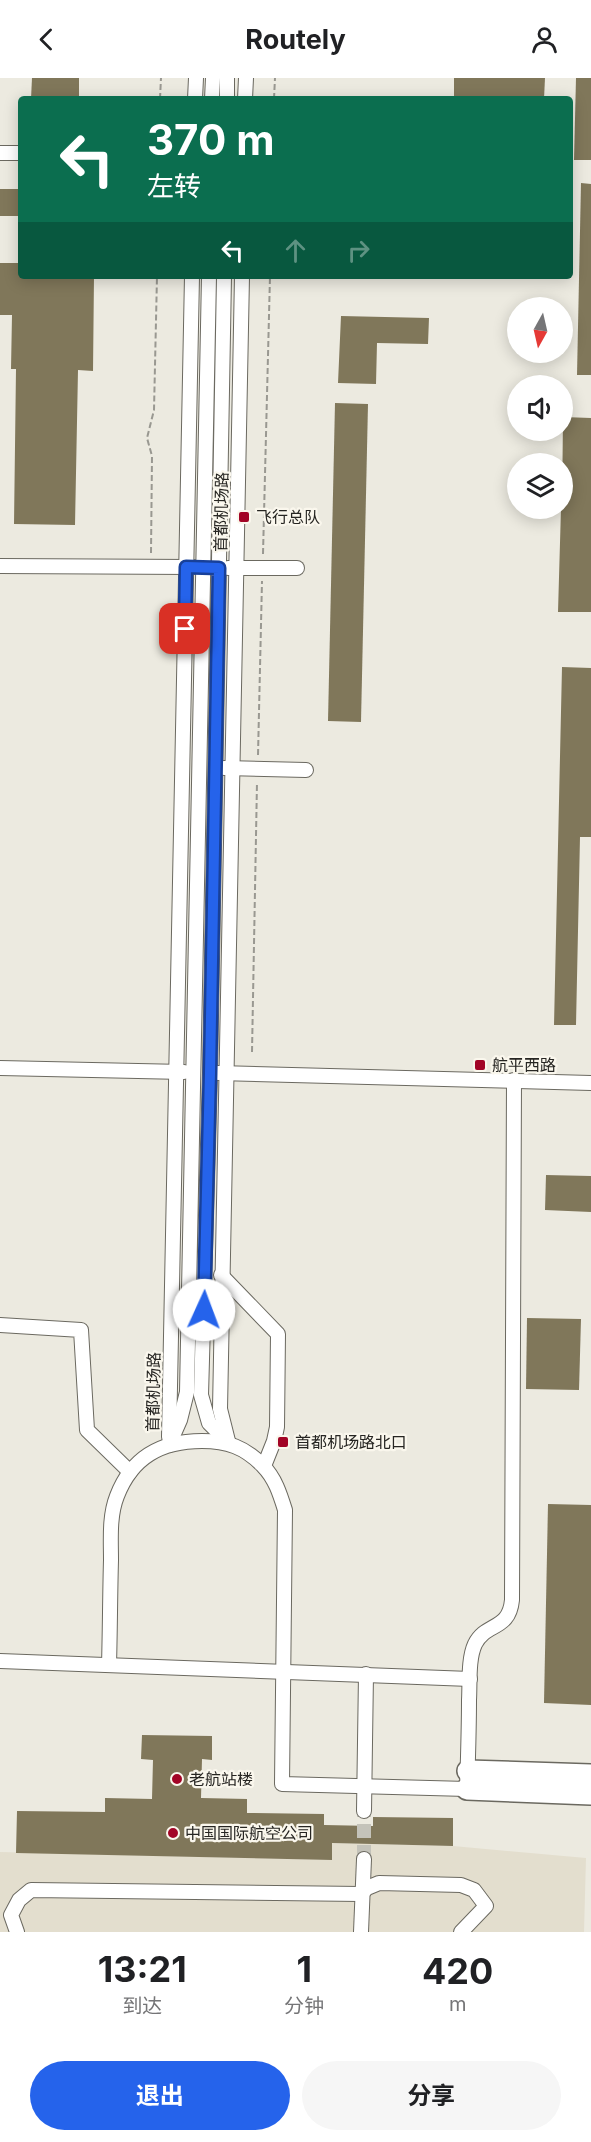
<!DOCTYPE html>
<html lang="zh">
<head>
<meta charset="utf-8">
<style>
  :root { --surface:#fff; --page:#f6f6f6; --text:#202124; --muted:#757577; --accent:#2563eb }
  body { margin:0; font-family:Inter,"Noto Sans SC",sans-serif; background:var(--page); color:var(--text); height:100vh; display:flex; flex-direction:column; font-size:22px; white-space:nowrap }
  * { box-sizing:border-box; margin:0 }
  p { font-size:20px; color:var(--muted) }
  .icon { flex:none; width:33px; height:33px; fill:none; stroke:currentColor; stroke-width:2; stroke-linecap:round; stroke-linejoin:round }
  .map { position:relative; height:1854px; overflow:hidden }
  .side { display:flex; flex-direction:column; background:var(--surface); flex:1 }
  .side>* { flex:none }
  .banner { position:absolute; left:18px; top:18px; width:555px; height:183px; border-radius:6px; box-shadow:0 3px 15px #0003; background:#0b6e4f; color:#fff; overflow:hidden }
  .needle { width:39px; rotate:188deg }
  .tools { position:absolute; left:507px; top:219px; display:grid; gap:12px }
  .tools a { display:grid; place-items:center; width:66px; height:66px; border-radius:50%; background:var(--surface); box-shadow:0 3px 15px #0003; font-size:30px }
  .pin { position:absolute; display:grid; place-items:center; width:51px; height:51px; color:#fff; margin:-26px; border-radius:12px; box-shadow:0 3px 9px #0006 }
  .me { position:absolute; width:66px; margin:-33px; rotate:2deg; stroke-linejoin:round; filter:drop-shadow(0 0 4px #0008) }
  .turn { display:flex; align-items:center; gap:21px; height:126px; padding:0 30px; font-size:27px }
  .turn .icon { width:78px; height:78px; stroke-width:2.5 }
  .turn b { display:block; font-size:42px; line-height:51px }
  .lanes { display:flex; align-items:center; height:57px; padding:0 30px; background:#0003; justify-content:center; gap:30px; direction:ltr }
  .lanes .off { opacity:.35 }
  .eta { display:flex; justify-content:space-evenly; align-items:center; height:102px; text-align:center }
  .eta b { font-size:36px; font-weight:700; line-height:42px }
  .cta { display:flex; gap:12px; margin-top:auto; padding:12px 30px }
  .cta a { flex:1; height:69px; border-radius:36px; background:var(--accent); color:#fff; font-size:24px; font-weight:700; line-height:69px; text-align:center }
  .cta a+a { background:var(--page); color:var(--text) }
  header { display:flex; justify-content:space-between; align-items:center; height:78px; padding:0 30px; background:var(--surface); font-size:27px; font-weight:700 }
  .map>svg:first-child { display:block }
  .built { fill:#e3dece }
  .building { fill:#80775a }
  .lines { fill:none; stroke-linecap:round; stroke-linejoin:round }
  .minor-tunnel { stroke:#c4c3ba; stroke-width:14; stroke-dasharray:14 7; stroke-linecap:butt }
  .minor-casing { stroke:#6b6960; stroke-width:16 }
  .highway-casing { stroke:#6b6960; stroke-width:24 }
  .path { stroke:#999891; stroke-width:2; stroke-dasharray:6 3; stroke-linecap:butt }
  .minor { stroke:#fff; stroke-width:14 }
  .highway { stroke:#fff; stroke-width:21 }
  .route-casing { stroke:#184099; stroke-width:15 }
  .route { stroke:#2563eb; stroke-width:10 }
  .poi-dot { fill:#a20426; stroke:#faf7ed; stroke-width:2 }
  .labels { text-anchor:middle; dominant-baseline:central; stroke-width:4.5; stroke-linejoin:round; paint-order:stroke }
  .street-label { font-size:16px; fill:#262522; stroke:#faf7ed }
  .poi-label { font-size:16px; fill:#262522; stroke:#faf7ed; text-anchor:start }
</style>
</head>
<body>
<header><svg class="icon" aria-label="back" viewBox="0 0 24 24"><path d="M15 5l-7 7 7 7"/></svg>Routely<svg class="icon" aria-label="person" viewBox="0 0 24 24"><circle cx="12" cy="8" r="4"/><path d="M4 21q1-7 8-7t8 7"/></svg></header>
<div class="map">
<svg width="591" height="1854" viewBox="0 0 591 1854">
  <rect width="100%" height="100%" fill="#eceae0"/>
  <path class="built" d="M332 1765 453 1768 586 1780 584 1854H0V1774L332 1782Z"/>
  <g class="building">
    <path d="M32 0H79V21H31Z"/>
    <path d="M454 0H545L544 21H454Z"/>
    <path d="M576 0H591V82H574Z"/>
    <path d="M581 105 591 106V297H577Z"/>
    <rect x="0" y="111" width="21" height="27"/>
    <path d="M0 185H21V198H94L93 293 78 292 75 447 14 446 16 291H11L12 237H0Z"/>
    <path d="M341 238 429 240 428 266 377 265 376 306 338 305Z"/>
    <path d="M335 325 368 326 361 644 328 643Z"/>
    <path d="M563 339 591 340V534H558L561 430H562Z"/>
    <path d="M562 589 591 590V759H580L576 947H554Z"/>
    <path d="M546 1097 591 1098V1134L545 1132Z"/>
    <path d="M527 1240 581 1241 579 1312 526 1311Z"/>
    <path d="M548 1426 591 1427V1627L544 1625Z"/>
    <path d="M142 1657 212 1658V1682L202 1681 201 1720 247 1721V1735L324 1736V1747L373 1748V1739L453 1740V1768L332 1765V1782L16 1775 17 1733 105 1734V1720L152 1721 153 1682 141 1681Z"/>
  </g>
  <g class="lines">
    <path class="minor-tunnel" d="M364 1781V1733"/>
    <defs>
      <g id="minor">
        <path d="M195 21 196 0"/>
        <path d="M212 21 213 0"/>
        <path d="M227 21V0"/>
        <path d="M245 21 246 0"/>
        <path d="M0 75H21"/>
        <path d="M224 198 210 995 201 1317 209 1345 229 1365"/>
        <path d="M0 488 193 489"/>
        <path d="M228 490H297"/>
        <path d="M224 690 306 692"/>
        <path d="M0 990 184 994"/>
        <path d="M218 995 591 1005"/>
        <path d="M221 1197 278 1256 277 1349 274 1363 264 1388"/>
        <path d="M0 1247 81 1252 87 1352 130 1394"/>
        <path d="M169 1359 192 198"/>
        <path d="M228 1363 220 1331 242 198"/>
        <path d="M169 1367 180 1342 187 1314 209 198"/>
        <path d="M0 1583 470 1601"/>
        <path d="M109 1587C110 1552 110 1517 111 1482 111 1462 109 1438 117 1418 132 1379 161 1363 202 1363 227 1363 245 1369 263 1388 275 1400 280 1416 285 1432L282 1706 467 1711C468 1681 469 1651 469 1622 470 1605 468 1581 475 1566 486 1544 509 1553 512 1522L514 1002"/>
        <path d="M364 1733 366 1596"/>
        <path d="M17 1854 11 1837 19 1822 31 1812 361 1816 367 1810 379 1805 461 1807 474 1812 486 1828 461 1854"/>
        <path d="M361 1854 364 1781"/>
      </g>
      <g id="highway">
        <path d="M468 1693 591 1697"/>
        <path d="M467 1711 591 1716"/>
      </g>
    </defs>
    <use href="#minor" class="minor-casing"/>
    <use href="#highway" class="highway-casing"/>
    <g class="path">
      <path d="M160 21 161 0"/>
      <path d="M274 21 275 0"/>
      <path d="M151 475 152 378 147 360 154 332 157 198"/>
      <path d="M263 476 270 198"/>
      <path d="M258 677 262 503"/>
      <path d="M252 974 257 704"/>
    </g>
    <use href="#minor" class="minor"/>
    <use href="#highway" class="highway"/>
  </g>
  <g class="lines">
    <defs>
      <path id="route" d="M185 551 186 489 219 490 210 995 204 1232"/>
    </defs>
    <use href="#route" class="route-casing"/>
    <use href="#route" class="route"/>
  </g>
  <g class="poi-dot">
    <rect x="238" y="433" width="12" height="12" rx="3"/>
    <rect x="474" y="981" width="12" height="12" rx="3"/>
    <rect x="277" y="1358" width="12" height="12" rx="3"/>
    <circle cx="177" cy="1701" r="6"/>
    <circle cx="173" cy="1755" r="6"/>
  </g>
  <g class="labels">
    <g class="street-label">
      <text transform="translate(221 434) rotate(-89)">首都机场路</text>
      <text transform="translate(153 1314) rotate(-89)">首都机场路</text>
    </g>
    <g class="poi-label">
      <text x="256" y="439">飞行总队</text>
      <text x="492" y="987">航平西路</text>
      <text x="295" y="1364">首都机场路北口</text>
      <text x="189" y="1701">老航站楼</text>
      <text x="185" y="1755">中国国际航空公司</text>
    </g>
  </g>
</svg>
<div class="tools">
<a><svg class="needle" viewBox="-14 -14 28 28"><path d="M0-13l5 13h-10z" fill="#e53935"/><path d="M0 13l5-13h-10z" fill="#757577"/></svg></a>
<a><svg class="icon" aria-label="sound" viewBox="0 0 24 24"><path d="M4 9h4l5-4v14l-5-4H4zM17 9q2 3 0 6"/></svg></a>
<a><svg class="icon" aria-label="layers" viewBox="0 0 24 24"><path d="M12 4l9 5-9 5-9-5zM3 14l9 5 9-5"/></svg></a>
</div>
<div class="pin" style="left:185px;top:551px;background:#d93025"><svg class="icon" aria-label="arrive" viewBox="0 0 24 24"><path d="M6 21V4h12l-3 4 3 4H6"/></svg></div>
<svg class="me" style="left:204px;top:1232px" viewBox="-20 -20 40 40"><circle r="19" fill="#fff"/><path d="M0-13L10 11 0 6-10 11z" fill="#2563eb"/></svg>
<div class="banner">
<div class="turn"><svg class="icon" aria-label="left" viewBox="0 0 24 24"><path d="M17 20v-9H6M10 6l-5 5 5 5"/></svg><div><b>370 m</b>左转</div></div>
<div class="lanes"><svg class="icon" aria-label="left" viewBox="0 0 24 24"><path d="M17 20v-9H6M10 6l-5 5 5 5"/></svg><svg class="icon off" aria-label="ahead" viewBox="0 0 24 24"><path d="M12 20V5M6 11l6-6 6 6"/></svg><svg class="icon off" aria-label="right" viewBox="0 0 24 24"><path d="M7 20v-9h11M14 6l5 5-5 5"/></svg></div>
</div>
</div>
<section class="side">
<div class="eta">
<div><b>13:21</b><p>到达</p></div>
<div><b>1</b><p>分钟</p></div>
<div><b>420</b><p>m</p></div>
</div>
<div class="cta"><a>退出</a><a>分享</a></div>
</section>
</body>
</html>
